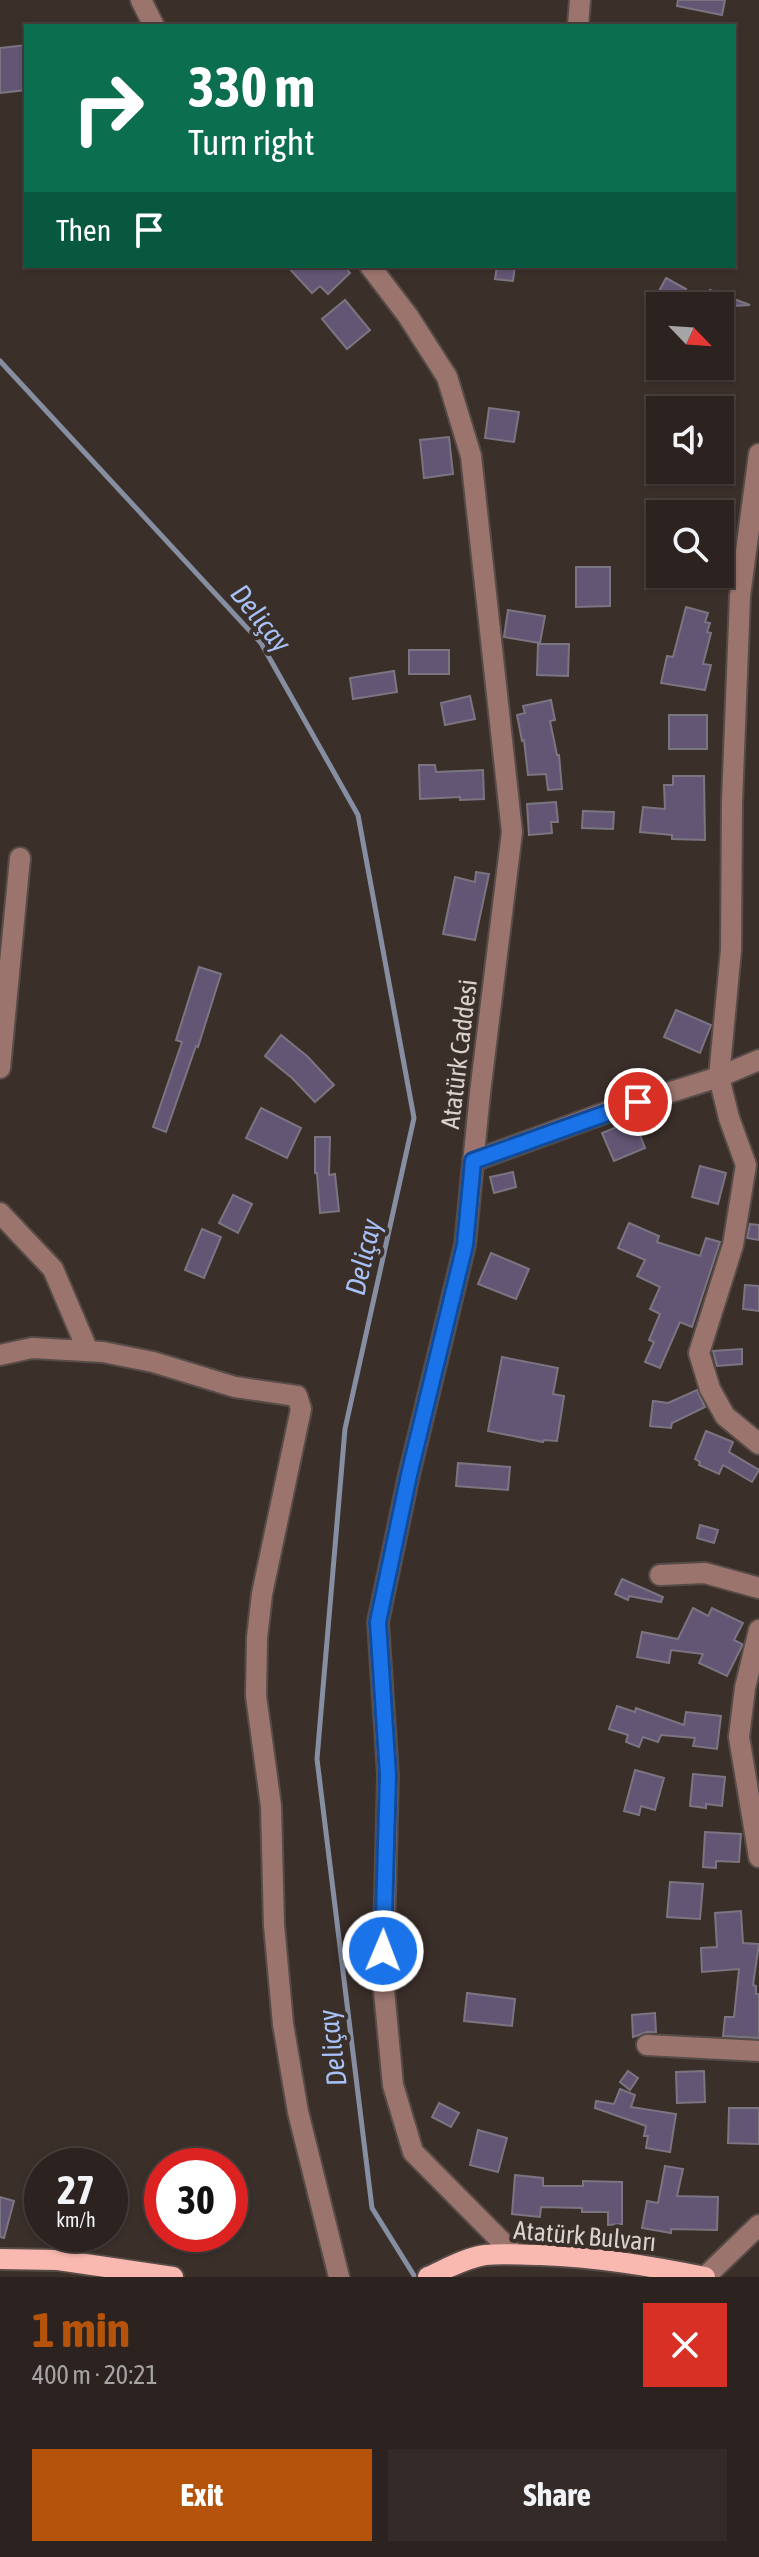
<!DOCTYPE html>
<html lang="en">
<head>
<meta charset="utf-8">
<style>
  :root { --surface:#2c2320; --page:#342b29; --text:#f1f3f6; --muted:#a6a4a5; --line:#48403e; --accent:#b45309 }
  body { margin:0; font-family:"Asap Condensed",sans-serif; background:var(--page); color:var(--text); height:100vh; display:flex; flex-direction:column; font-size:30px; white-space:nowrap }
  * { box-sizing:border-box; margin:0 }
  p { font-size:26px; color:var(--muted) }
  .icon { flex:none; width:44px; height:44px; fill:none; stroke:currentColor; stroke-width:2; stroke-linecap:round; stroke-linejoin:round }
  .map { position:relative; height:2277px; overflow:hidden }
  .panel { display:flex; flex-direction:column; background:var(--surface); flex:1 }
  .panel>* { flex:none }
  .hud { position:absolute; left:24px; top:24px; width:712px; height:244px; border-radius:0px; box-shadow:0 2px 6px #0004,0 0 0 2px var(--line); background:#0b6e4f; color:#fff; overflow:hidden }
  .needle { width:52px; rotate:115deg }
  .tools { position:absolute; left:646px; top:292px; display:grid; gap:16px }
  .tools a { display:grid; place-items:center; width:88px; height:88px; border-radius:0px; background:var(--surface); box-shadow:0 2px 6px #0004,0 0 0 2px var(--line); font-size:40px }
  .speed { position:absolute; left:24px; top:2148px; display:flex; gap:16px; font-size:40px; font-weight:700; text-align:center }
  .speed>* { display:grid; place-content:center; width:104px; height:104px; border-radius:50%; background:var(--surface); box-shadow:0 2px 6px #0004,0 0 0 2px var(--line); line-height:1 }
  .speed small { font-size:20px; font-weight:400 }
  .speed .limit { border:12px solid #d22; background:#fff; color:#111 }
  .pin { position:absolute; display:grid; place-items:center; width:68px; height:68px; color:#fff; margin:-34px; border:4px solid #fff; border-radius:50%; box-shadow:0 2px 8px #0007 }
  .me { position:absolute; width:88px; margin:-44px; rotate:1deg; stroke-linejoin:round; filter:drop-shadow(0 0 6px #0008) }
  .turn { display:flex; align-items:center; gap:28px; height:168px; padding:0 32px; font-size:36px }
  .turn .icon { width:104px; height:104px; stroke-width:2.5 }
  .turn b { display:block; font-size:56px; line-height:68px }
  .then { display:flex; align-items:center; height:76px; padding:0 32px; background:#0003; gap:16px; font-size:30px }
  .round { display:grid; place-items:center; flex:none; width:84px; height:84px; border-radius:0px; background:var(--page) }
  .headline { display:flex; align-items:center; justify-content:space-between; height:136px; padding:0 32px }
  h1 { font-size:48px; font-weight:700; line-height:60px; color:var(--accent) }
  .action { display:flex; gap:16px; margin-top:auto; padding:16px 32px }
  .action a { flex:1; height:92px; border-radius:0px; background:var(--accent); color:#fff; font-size:32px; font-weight:700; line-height:92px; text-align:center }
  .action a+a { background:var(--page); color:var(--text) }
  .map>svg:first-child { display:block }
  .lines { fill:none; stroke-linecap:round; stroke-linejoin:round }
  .stream { stroke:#868ea2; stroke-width:5 }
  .building { fill:#635675; stroke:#7a7581; stroke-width:2 }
  .minor-casing { stroke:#574c47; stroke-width:24 }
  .major-casing { stroke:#574c47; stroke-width:24 }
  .minor { stroke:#9b746e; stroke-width:20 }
  .major { stroke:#f9b9b0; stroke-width:20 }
  .route-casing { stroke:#114b97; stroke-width:20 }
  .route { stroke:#1a73e8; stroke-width:14 }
  .labels { text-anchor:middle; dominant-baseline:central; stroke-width:8; stroke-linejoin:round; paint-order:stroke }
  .street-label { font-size:26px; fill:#d8d1cd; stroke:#3b2f2a }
  .water-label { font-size:28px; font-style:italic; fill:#a7c1f6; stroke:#3b2f2a }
</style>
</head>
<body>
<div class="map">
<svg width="759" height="2277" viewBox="0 0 759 2277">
  <rect width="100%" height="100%" fill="#3b2f2a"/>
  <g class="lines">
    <path class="stream" d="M0 361 261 643 358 815 414 1118 345 1429 317 1759 372 2208 415 2277"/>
  </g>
  <g class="building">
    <path d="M678 0H725L722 15 677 6Z"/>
    <path d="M26 45V90L0 93V48Z"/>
    <path d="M287 266H344L350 273 328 294 320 286 312 293Z"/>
    <path d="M497 266H515L513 281 495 279Z"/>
    <path d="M666 278 686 289 677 306H651Z"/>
    <path d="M710 290 750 305 732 306 721 335 720 306H703Z"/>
    <path d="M345 300 370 330 347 349 322 319Z"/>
    <path d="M489 408 519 412 514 442 485 438Z"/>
    <path d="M449 437 453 474 424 478 420 440Z"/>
    <path d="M576 567H610V606L576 607Z"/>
    <path d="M686 607 708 613 705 622 710 623 707 632 711 633 703 664 711 665 705 690 661 683 667 656 673 657Z"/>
    <path d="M508 610 545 616 540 643 504 637Z"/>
    <path d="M538 644H569L568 676 537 675Z"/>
    <rect x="409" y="650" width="40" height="24"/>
    <path d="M394 671 397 692 353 699 350 678Z"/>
    <path d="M470 696 475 719 445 725 441 703Z"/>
    <path d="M551 700 555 720 550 721 557 755H559L562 789 548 790 546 774 528 775 524 740 522 741 517 715 525 713 523 706Z"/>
    <rect x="669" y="715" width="38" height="34"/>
    <path d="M419 765H435L436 772 483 770 484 799 460 800V797L420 799Z"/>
    <path d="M673 776H704L705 840 672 839V835L640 832 643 807 665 809 664 785H673Z"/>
    <path d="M556 802 558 822H551L552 833 529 835 527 804Z"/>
    <path d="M583 811 614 812 613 829 582 828Z"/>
    <path d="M476 872 489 874 475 940 443 934 455 877 475 882Z"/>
    <path d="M199 967 221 974 198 1047 196 1046 166 1132 153 1127 182 1042 176 1040Z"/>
    <path d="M676 1010 711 1025 700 1053 664 1037Z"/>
    <path d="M281 1035 307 1056 334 1085 315 1102 292 1078 265 1056Z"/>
    <path d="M261 1108 301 1128 287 1158 246 1138Z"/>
    <path d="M634 1120 645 1148 614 1161 602 1133Z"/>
    <path d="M315 1137H330L329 1175 335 1174 339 1211 320 1213 317 1173H315Z"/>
    <path d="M700 1166 726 1173 718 1204 692 1197Z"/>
    <path d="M513 1172 516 1187 494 1193 490 1177Z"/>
    <path d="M233 1195 252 1204 238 1233 219 1223Z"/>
    <path d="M629 1223 659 1236 657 1242 700 1256 706 1238 720 1242 692 1327 680 1322 660 1368 645 1362 654 1342 649 1340 660 1314 650 1309 660 1287 637 1276 645 1260 618 1248Z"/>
    <path d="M750 1224 759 1225V1240L747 1238Z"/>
    <path d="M202 1229 221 1237 204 1278 185 1270Z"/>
    <path d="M491 1253 529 1269 516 1299 478 1284Z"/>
    <path d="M745 1285 759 1286V1311L743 1309Z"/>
    <path d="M742 1349V1364L717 1366 713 1351Z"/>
    <path d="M502 1357 558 1368 553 1394 564 1396 557 1441 544 1440 543 1442 488 1431Z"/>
    <path d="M697 1390 705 1407 672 1423 671 1428 650 1426 653 1401 668 1403Z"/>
    <path d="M706 1431 733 1442 729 1452 759 1470 752 1482 723 1465 719 1474 699 1465 700 1462 695 1459Z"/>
    <path d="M458 1463 510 1467 508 1490 456 1486Z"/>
    <path d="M700 1525 718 1530 714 1543 697 1538Z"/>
    <path d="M622 1579 663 1597 661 1602 629 1596 628 1600 615 1594Z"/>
    <path d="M693 1608 708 1616 712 1608 743 1623 734 1640 742 1644V1646L727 1676 699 1663 703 1654 671 1650 669 1663 637 1657 642 1632 678 1639Z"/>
    <path d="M617 1706 635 1712 636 1708 684 1725 686 1712 721 1716 717 1749 693 1746 695 1738 661 1735 658 1742 643 1737 639 1747 626 1742 628 1735 609 1729Z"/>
    <path d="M635 1770 664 1778 655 1810 641 1806 639 1815 624 1811Z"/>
    <path d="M693 1774 725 1777 722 1806 706 1804V1808L690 1806Z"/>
    <path d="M705 1832 741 1834 739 1862 716 1861V1868L703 1867Z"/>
    <path d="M670 1882 703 1884 700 1919 667 1917Z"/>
    <path d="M741 1911 743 1943 759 1944 753 1985 756 1986V1994H759V2038L723 2036 725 2017H734L739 1969 702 1972 701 1948 717 1947 715 1913Z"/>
    <path d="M467 1993 515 1999 512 2026 464 2021Z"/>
    <path d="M655 2013 656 2032H647L633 2037 632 2015Z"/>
    <path d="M628 2071 638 2078 630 2090 620 2082Z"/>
    <path d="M704 2071 705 2102 677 2103 676 2072Z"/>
    <path d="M620 2089 635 2095 631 2107 676 2114 670 2152 646 2148 648 2136H644L646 2126 595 2108 596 2101 614 2104Z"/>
    <path d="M439 2103 459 2113 451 2127 432 2117Z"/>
    <path d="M729 2108H759V2144L728 2143Z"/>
    <path d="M478 2130 507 2138 498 2172 470 2165Z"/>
    <path d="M665 2166 683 2169 677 2196 718 2197 717 2230 671 2229V2233L642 2228 647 2201 658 2203Z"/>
    <path d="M515 2175 543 2178V2186H583V2181L622 2182V2224L608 2225V2212H582V2208L541 2207 540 2217 512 2214Z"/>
    <path d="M0 2197 14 2201 4 2238 0 2237Z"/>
  </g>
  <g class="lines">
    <defs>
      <g id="minor">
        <path d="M141 0 154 26"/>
        <path d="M578 26 580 0"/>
        <path d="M370 266 408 316 447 377 471 456 512 832 480 1093 465 1245 409 1475 378 1622 388 1775 383 1980 393 2085 413 2152 514 2254"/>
        <path d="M759 454 740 596 732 803 731 950 719 1077 729 1118 746 1165 733 1245 699 1353 710 1389 725 1416 759 1444"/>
        <path d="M0 1068 20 858"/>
        <path d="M473 1161 610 1111 719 1077 759 1060"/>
        <path d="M0 1213 53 1269 88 1351"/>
        <path d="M0 1355 32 1348 103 1352 153 1362 235 1387 297 1396 301 1409 262 1594 257 1638 256 1696 271 1806 274 1925 283 2024 298 2112 339 2277"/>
        <path d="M660 1575 705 1573 759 1588"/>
        <path d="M759 1630 745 1688 739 1737 759 1857"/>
        <path d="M647 2045 759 2051"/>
        <path d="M705 2277 759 2225"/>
      </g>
      <g id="major">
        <path d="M0 2259 58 2260 173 2277"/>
        <path d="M428 2277C446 2269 465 2258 485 2255 503 2253 522 2255 540 2255 597 2257 650 2266 705 2277"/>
      </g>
    </defs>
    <use href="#minor" class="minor-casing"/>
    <use href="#major" class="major-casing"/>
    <use href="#minor" class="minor"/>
    <use href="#major" class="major"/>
  </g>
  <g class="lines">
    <defs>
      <path id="route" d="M383 1951 388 1775 378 1622 409 1475 465 1245 473 1161 638 1102"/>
    </defs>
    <use href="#route" class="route-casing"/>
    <use href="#route" class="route"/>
  </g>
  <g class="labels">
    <g class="street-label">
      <text transform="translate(459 1054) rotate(-83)">Atatürk Caddesi</text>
      <text transform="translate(585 2236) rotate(5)">Atatürk Bulvarı</text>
    </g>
    <g class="water-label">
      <text transform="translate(261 618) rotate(51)">Deliçay</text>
      <text transform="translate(363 1257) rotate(-77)">Deliçay</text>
      <text transform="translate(332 2048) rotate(-97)">Deliçay</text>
    </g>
  </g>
</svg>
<div class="tools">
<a><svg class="needle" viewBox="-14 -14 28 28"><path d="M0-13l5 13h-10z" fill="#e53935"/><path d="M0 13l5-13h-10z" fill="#a6a4a5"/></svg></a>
<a><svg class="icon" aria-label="sound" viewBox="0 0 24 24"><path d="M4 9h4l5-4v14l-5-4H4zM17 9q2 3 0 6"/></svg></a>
<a><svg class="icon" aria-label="search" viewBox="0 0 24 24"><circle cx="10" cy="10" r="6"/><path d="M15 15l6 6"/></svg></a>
</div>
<div class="speed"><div>27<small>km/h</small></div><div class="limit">30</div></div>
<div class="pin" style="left:638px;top:1102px;background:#d93025"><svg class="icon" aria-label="arrive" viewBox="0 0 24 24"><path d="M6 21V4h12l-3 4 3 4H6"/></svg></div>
<svg class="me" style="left:383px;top:1951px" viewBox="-20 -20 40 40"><circle r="17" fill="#1a73e8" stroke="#fff" stroke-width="3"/><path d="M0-11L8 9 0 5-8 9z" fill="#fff"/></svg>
<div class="hud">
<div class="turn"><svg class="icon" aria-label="right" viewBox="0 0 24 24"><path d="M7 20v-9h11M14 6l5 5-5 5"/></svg><div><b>330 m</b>Turn right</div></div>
<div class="then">Then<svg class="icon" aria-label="arrive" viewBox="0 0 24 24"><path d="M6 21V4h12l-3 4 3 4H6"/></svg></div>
</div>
</div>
<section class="panel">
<div class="headline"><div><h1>1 min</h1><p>400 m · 20:21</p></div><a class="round" style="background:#d93025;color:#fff"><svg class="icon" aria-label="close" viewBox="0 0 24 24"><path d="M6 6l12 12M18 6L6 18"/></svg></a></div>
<div class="action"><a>Exit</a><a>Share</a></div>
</section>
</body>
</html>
